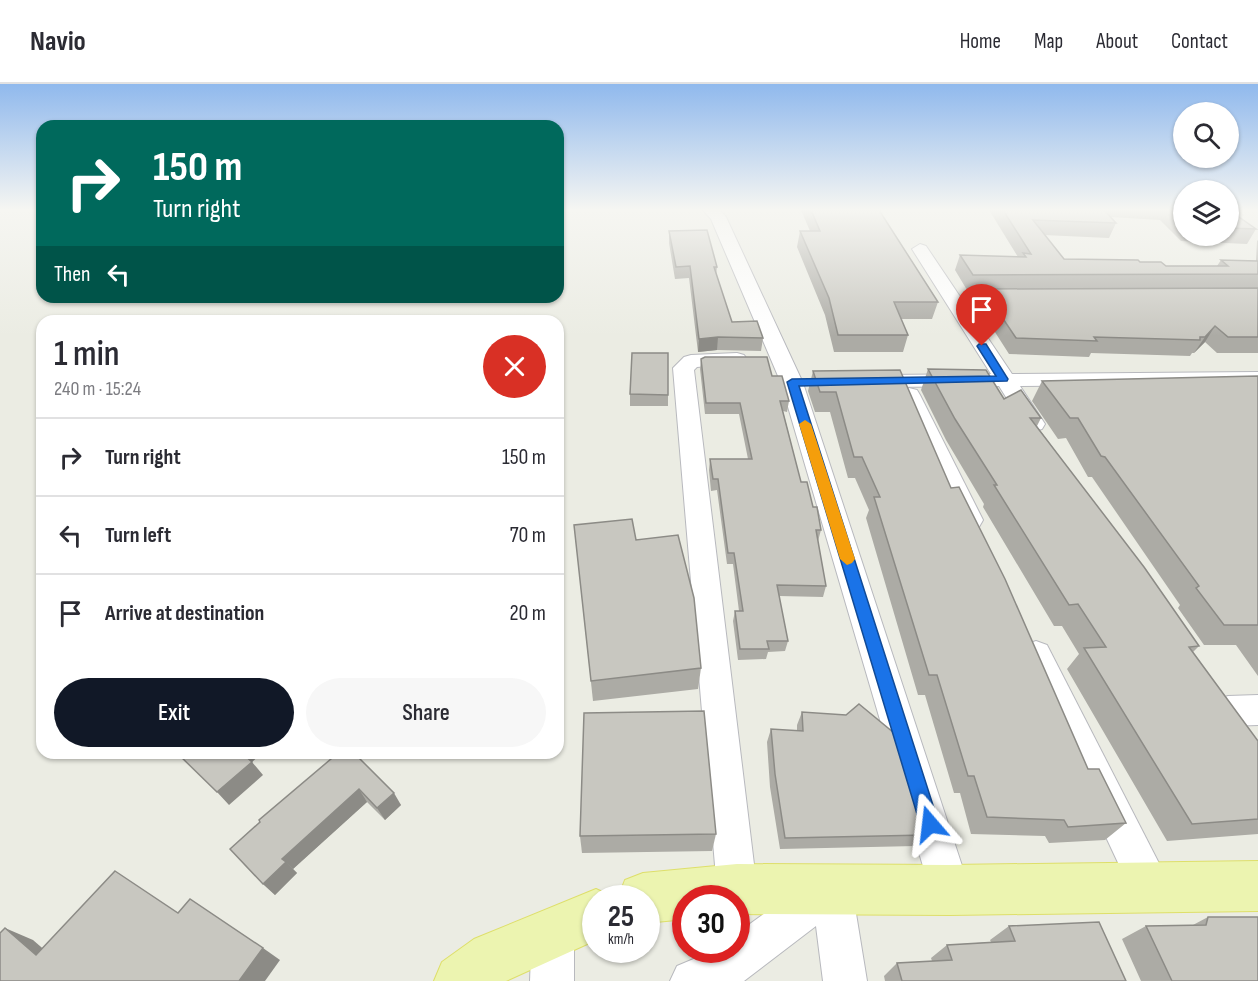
<!DOCTYPE html>
<html lang="en">
<head>
<meta charset="utf-8">
<style>
  :root { --surface:#fff; --page:#f7f7f7; --text:#2b2b33; --muted:#7c7c81; --line:#e1e1e2; --accent:#111827 }
  body { margin:0; font-family:"Sofia Sans Condensed",sans-serif; background:var(--page); color:var(--text); height:100vh; display:flex; flex-direction:column; font-size:22px; white-space:nowrap }
  * { box-sizing:border-box; margin:0 }
  p { font-size:20px; color:var(--muted) }
  .icon { flex:none; width:33px; height:33px; fill:none; stroke:currentColor; stroke-width:2; stroke-linecap:round; stroke-linejoin:round }
  .map { position:relative; flex:1; overflow:hidden }
  .sheet { position:absolute; left:36px; top:231px; width:528px; height:444px; display:flex; flex-direction:column; background:var(--surface); border-radius:18px; box-shadow:0 2px 4px #0004 }
  .sheet>* { flex:none }
  .banner { position:absolute; left:36px; top:36px; width:528px; height:183px; border-radius:18px; box-shadow:0 2px 4px #0004; background:#00695c; color:#fff; overflow:hidden }
  .controls { position:absolute; left:1173px; top:18px; display:grid; gap:12px }
  .controls a { display:grid; place-items:center; width:66px; height:66px; border-radius:50%; background:var(--surface); box-shadow:0 2px 4px #0004; font-size:30px }
  .speed { position:absolute; left:582px; top:801px; display:flex; gap:12px; font-size:30px; font-weight:700; text-align:center }
  .speed>* { display:grid; place-content:center; width:78px; height:78px; border-radius:50%; background:var(--surface); box-shadow:0 2px 4px #0004; line-height:1 }
  .speed small { font-size:15px; font-weight:400 }
  .speed .limit { border:9px solid #d22; background:#fff; color:#111 }
  .pin { position:absolute; display:grid; place-items:center; width:51px; height:51px; color:#fff; margin:-62px -26px; border-radius:50% 50% 50% 0; rotate:-45deg; box-shadow:0 0 6px #0007 }
  .pin .icon { rotate:45deg }
  .me { position:absolute; width:66px; margin:-33px; rotate:343deg; stroke-linejoin:round; filter:drop-shadow(0 0 4px #0008) }
  .turn { display:flex; align-items:center; gap:21px; height:126px; padding:0 18px; font-size:27px }
  .turn .icon { width:78px; height:78px; stroke-width:2.5 }
  .turn b { display:block; font-size:42px; line-height:51px }
  .then { display:flex; align-items:center; height:57px; padding:0 18px; background:#0003; gap:12px; font-size:22px }
  .round { display:grid; place-items:center; flex:none; width:63px; height:63px; border-radius:32px; background:var(--page) }
  .summary { display:flex; align-items:center; justify-content:space-between; height:102px; padding:0 18px }
  h1 { font-size:36px; font-weight:600; line-height:45px }
  .action { display:flex; gap:12px; margin-top:auto; padding:12px 18px }
  .action a { flex:1; height:69px; border-radius:36px; background:var(--accent); color:#fff; font-size:24px; font-weight:600; line-height:69px; text-align:center }
  .action a+a { background:var(--page); color:var(--text) }
  ul { padding:0; list-style:none }
  li { display:flex; align-items:center; gap:18px; height:78px; padding:0 18px; border-top:2px solid var(--line) }
  li div { flex:1 }
  li b { display:block; font-size:22px }
  li em { font-style:normal }
  header { display:flex; align-items:center; gap:36px; box-sizing:border-box; height:84px; padding:0 30px; background:var(--surface); border-bottom:2px solid var(--line) }
  header strong { font-size:28px }
  nav { display:flex; gap:33px; margin-inline-start:auto; font-size:21px }
  .map>svg:first-child { display:block }
  .lines { fill:none; stroke-linecap:round; stroke-linejoin:round }
  .minor-casing { stroke:#b8b9be; stroke-width:2 }
  .major-casing { stroke:#dedf6a; stroke-width:2 }
  .minor { fill:#fff; fill-rule:evenodd }
  .major { fill:#ecf4b0; fill-rule:evenodd }
  .wall { fill:#acaba5 }
  .shaded-wall { fill:#8c8b86 }
  .building { fill:#c8c7c0; stroke:#8c8b86; stroke-width:1.5 }
  .route { fill:#1a73e8; stroke:#114b97; stroke-width:1.5 }
  .slow { fill:#f59e0b }
</style>
</head>
<body>
<header>
<strong>Navio</strong>
<nav><a>Home</a><a>Map</a><a>About</a><a>Contact</a></nav>
</header>
<div class="map">
<svg width="1258" height="897" viewBox="0 0 1258 897">
  <rect width="100%" height="100%" fill="#ebece3"/>
  <g class="lines">
    <defs>
      <g id="minor">
        <path d="M703 126H720L726 133 803 299 970 806 964 820 950 826 936 820 930 806 781 299 711 135Z"/>
        <path d="M920 160 926 162 1012 290 1258 288V300L1020 302 1045 340 1042 345 1034 347 1026 345 999 302 884 303 876 302 873 297 876 292 884 291 991 290 912 165Z"/>
        <path d="M737 269 744 271 747 275 744 279 697 283 694 286 757 805 751 819 737 825 736 814H721L717 805 673 284 684 273 691 271Z"/>
        <path d="M909 304 917 306 920 311 983 436 979 443 970 445 961 443 957 436 898 311 901 306Z"/>
        <path d="M1036 557 1047 561 1164 789 1170 803 1164 817 1150 823 1136 817 1020 570 1025 561Z"/>
        <path d="M1258 611V641L1228 642 1216 638 1211 627 1216 616 1228 612Z"/>
        <path d="M832 785 846 791 852 805 867 897H823L816 842 744 897H670L677 882 715 866H736V850L818 791Z"/>
        <path d="M553 825 568 831 574 846V897H530L532 846 538 831Z"/>
      </g>
      <g id="major">
        <path d="M1258 777V827L950 831 736 830V814H686V835L646 839V814H618L625 796 643 789 737 780 950 781Z"/>
        <path d="M596 805 615 814H596V856L506 897H434L442 878 474 855Z"/>
      </g>
    </defs>
    <use href="#minor" class="minor-casing"/>
    <use href="#major" class="major-casing"/>
    <use href="#minor" class="minor"/>
    <use href="#major" class="major"/>
  </g>
  <g class="wall">
    <path d="M801 126H879L938 218 932 235H901L908 251 903 268H834L825 231 797 163 800 147H810Z"/>
    <path d="M989 126H1184V152H1228V126L1256 145 1247 160 1181 157 1160 136 1111 133 1116 139 1109 154 1044 151 1064 175 1140 178 1166 182H1217L1221 176 1256 177 1257 157 1258 156V269H1217L1205 258 1194 269H1192L1190 272 1091 269 1089 273 1009 270 977 220 982 206H967L955 186 960 171 1018 173Z"/>
    <path d="M669 147 717 183 716 192 732 238 763 254 761 267 717 266 698 268 689 194 675 195 669 159Z"/>
    <path d="M701 275 772 292 789 317 787 328 783 327 801 398 813 423 821 446 818 457 826 502 823 513 779 512 788 557 785 567 768 568 766 575 738 576 733 537 735 527H739L733 480H727L717 406 711 407 709 386 710 375H748L739 330H705L700 285Z"/>
    <path d="M928 285 1004 315 1041 334 1037 342 1199 562 1193 568 1258 657V750L1167 757 1067 585 1079 570 1062 542H1054L983 423 984 420 946 356 921 306Z"/>
    <path d="M813 287 951 404 1088 685 1126 739 1105 756 1049 759 1045 752 971 750 960 709H954L925 611H918L866 434 869 426 855 394H848L830 328H815L808 307Z"/>
    <path d="M1258 292V592L1236 561H1204L1178 524 1180 521 1092 393H1088L1066 354 1058 355 1032 317 1042 297Z"/>
    <path d="M630 310 668 311V322H630Z"/>
    <path d="M574 441 636 456 701 584 698 605 593 617Z"/>
    <path d="M802 628 926 751 916 762 780 765 770 703 767 658 771 645 797 647V641Z"/>
    <path d="M338 669 401 721 385 736 367 718 293 785 297 789 275 811 263 800Z"/>
    <path d="M716 750 712 767 582 769 580 752Z"/>
    <path d="M1208 833 1258 897H1141L1122 855 1146 842 1193 841Z"/>
    <path d="M1009 842 1126 897H885L884 892 897 879 932 877 931 874 947 861 991 858 990 856Z"/>
  </g>
  <g class="shaded-wall">
    <path d="M1215 242 1205 258 1194 269 1205 253Z"/>
    <path d="M718 253 717 266 698 268 699 255Z"/>
    <path d="M242 669H262L252 678 263 691 229 721 217 708Z"/>
    <path d="M359 705 367 718 293 785 282 775Z"/>
    <path d="M394 709 401 721 385 736 377 724Z"/>
    <path d="M286 778 297 789 275 811 263 800Z"/>
    <path d="M5 844 33 856 63 882 36 871Z"/>
    <path d="M263 864 280 876 265 897H239Z"/>
  </g>
  <g class="building">
    <path d="M811 126H879L938 218H894L908 251H838L829 214 800 147H820Z"/>
    <path d="M1003 126H1104L1116 139 1033 136 1064 175 1138 176 1140 178H1161L1166 182H1228L1221 176 1258 177V190L973 191 960 171 1026 173 1023 169 1031 170Z"/>
    <path d="M1172 126H1184V137Z"/>
    <path d="M1228 126H1229L1256 145 1228 144Z"/>
    <path d="M707 146 717 183H714L732 238 757 237 763 254 718 253 699 255 690 182 676 183 669 147Z"/>
    <path d="M1258 204V253H1228L1215 242 1205 253H1200V256L1094 253 1097 257 1016 254 983 205Z"/>
    <path d="M632 269H668V311L630 310Z"/>
    <path d="M705 273H767L772 292H782L789 317H780L801 398H807L813 423H817L821 446H816L826 502 777 501 788 557H767L769 565H740L735 527H743L734 469H728L718 395H713L710 375H752L740 319H706L701 275Z"/>
    <path d="M928 285 986 286 1004 315 1021 306 1041 334H1030L1144 483 1199 562 1189 563 1258 657V735L1192 740 1084 564 1106 563 1078 520 1069 521 994 401H997L955 335Z"/>
    <path d="M900 286 951 404 959 403 1005 495 1088 685H1099L1126 739 1068 743 1064 736 987 733 974 692H968L937 591H929L874 413H880L862 373H854L836 308H820L813 287Z"/>
    <path d="M1258 292V541H1224L1196 504 1199 502 1105 373 1101 372 1078 334H1070L1042 297Z"/>
    <path d="M632 435 636 456 678 451 694 514 701 584 591 597 574 441Z"/>
    <path d="M859 620 894 649 926 751 785 754 775 690 771 645 803 647 802 628 846 631Z"/>
    <path d="M704 627 716 750 580 752 584 629Z"/>
    <path d="M177 669H242L252 678 217 708Z"/>
    <path d="M338 669H354L394 709 377 724 359 705 282 775 286 778 263 800 230 765 260 738 259 736Z"/>
    <path d="M115 787 178 829 190 815 263 864 239 897H0V849L5 844 36 871Z"/>
    <path d="M1208 833H1258V897H1172L1146 842 1206 841Z"/>
    <path d="M1099 838 1126 897H902L897 879 952 876 947 861 1015 857 1009 842Z"/>
  </g>
  <linearGradient id="sky" x2="0" y2="1"><stop stop-color="#90b9ed"/><stop offset="0.5" stop-color="#f6f6f2"/><stop offset="1" stop-color="#f6f6f2" stop-opacity="0"/></linearGradient>
  <rect width="1258" height="252" fill="url(#sky)"/>
  <path class="route" d="M979 260H986L1008 295 1007 297 799 302 939 740 936 747 930 749 923 747 920 740 787 298 792 295 996 292 977 262Z"/>
  <path class="slow" d="M805 336 811 340 855 475 852 479 847 481 840 475 799 340Z"/>
</svg>
<div class="controls">
<a><svg class="icon" aria-label="search" viewBox="0 0 24 24"><circle cx="10" cy="10" r="6"/><path d="M15 15l6 6"/></svg></a>
<a><svg class="icon" aria-label="layers" viewBox="0 0 24 24"><path d="M12 4l9 5-9 5-9-5zM3 14l9 5 9-5"/></svg></a>
</div>
<div class="speed"><div>25<small>km/h</small></div><div class="limit">30</div></div>
<div class="pin" style="left:982px;top:262px;background:#d93025"><svg class="icon" aria-label="arrive" viewBox="0 0 24 24"><path d="M6 21V4h12l-3 4 3 4H6"/></svg></div>
<svg class="me" style="left:930px;top:740px" viewBox="-20 -20 40 40"><path d="M0-17L14 15 0 8-14 15z" fill="#1a73e8" stroke="#fff" stroke-width="4"/></svg>
<div class="banner">
<div class="turn"><svg class="icon" aria-label="right" viewBox="0 0 24 24"><path d="M7 20v-9h11M14 6l5 5-5 5"/></svg><div><b>150 m</b>Turn right</div></div>
<div class="then">Then<svg class="icon" aria-label="left" viewBox="0 0 24 24"><path d="M17 20v-9H6M10 6l-5 5 5 5"/></svg></div>
</div>
<section class="sheet">
<div class="summary"><div><h1>1 min</h1><p>240 m · 15:24</p></div><a class="round" style="background:#d93025;color:#fff"><svg class="icon" aria-label="close" viewBox="0 0 24 24"><path d="M6 6l12 12M18 6L6 18"/></svg></a></div>
<ul>
<li><svg class="icon" aria-label="right" viewBox="0 0 24 24"><path d="M7 20v-9h11M14 6l5 5-5 5"/></svg><div><b>Turn right</b></div><em>150 m</em></li>
<li><svg class="icon" aria-label="left" viewBox="0 0 24 24"><path d="M17 20v-9H6M10 6l-5 5 5 5"/></svg><div><b>Turn left</b></div><em>70 m</em></li>
<li><svg class="icon" aria-label="arrive" viewBox="0 0 24 24"><path d="M6 21V4h12l-3 4 3 4H6"/></svg><div><b>Arrive at destination</b></div><em>20 m</em></li>
</ul>
<div class="action"><a>Exit</a><a>Share</a></div>
</section>
</div>
</body>
</html>
